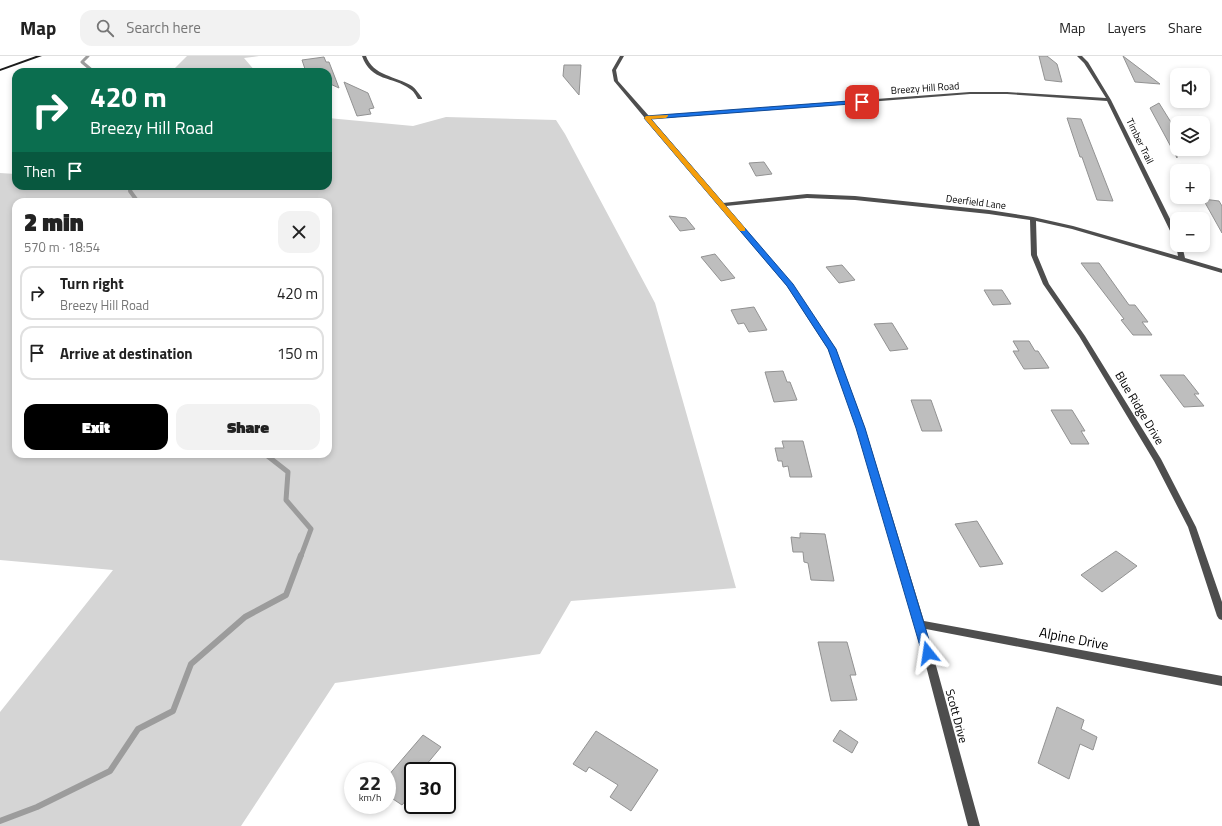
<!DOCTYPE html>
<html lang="en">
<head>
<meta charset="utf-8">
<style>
  :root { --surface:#fff; --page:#f2f2f2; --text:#222; --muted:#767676; --line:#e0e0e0; --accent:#000 }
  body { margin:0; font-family:"Titillium Web",sans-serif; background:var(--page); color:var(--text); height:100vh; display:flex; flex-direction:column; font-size:15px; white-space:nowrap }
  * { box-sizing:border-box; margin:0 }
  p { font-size:13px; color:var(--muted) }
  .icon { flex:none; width:22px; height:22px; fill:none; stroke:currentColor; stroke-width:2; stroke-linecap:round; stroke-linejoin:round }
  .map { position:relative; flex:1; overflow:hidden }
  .side { position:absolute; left:12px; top:142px; width:320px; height:260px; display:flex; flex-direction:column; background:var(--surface); border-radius:12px; box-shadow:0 2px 6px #0003 }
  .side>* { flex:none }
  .guide { position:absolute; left:12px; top:12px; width:320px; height:122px; border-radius:12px; box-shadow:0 2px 6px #0003; background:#0b6e4f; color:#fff; overflow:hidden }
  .fabs { position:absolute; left:1170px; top:12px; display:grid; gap:8px }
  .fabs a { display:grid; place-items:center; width:40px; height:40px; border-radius:8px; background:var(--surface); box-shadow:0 2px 6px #0003; font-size:20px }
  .speed { position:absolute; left:344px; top:706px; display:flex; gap:8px; font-size:20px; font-weight:700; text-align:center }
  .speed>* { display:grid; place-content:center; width:52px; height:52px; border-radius:50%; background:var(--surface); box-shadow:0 2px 6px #0003; line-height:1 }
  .speed small { font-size:10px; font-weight:400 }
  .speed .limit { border:2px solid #111; border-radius:6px; background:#fff; color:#111 }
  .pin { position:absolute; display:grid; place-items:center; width:34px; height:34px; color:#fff; margin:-17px; border-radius:8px; box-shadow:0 2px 6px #0006 }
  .me { position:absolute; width:44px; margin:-22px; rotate:345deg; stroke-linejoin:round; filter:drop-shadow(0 0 3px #0008) }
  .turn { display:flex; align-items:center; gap:14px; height:84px; padding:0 12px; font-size:18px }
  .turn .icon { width:52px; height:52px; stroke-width:2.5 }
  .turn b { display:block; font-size:28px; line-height:34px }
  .then { display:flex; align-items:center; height:38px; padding:0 12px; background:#0003; gap:8px; font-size:15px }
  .round { display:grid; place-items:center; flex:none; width:42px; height:42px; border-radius:12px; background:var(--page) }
  .headline { display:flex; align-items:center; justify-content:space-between; height:68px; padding:0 12px }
  h1 { font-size:24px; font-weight:800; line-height:30px }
  .action { display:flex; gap:8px; margin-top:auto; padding:8px 12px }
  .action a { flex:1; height:46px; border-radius:12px; background:var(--accent); color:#fff; font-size:16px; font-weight:800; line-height:46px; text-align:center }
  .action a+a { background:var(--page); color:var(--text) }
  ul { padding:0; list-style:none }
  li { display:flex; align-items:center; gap:12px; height:54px; margin:0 8px 6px; padding:0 4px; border:2px solid var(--line); border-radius:12px }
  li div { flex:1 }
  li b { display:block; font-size:15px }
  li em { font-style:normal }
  header { display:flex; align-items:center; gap:24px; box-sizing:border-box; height:56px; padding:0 20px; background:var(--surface); border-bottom:1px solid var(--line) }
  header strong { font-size:19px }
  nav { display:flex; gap:22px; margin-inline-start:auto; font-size:14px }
  .search { width:280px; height:36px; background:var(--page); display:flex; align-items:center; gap:10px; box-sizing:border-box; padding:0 14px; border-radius:12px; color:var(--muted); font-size:15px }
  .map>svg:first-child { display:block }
  .green { fill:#d5d5d5; fill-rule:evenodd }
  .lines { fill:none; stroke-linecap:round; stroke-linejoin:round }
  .stream-far3 { stroke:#9c9c9c; stroke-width:3 }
  .stream-far2 { stroke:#9c9c9c; stroke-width:4 }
  .stream-far1 { stroke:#9c9c9c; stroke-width:5 }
  .stream { stroke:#9c9c9c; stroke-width:6 }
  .building { fill:#bebebe; stroke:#929292 }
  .minor { fill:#4e4e4e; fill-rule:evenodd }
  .secondary { fill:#1b1b1b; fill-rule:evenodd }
  .route { fill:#1a73e8; stroke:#114b97 }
  .slow { fill:#f59e0b }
  .labels { text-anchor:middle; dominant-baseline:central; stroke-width:3; stroke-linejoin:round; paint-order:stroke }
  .far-street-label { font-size:10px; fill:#000; stroke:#fff }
  .street-label { font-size:12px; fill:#000; stroke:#fff }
  .near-street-label { font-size:14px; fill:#000; stroke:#fff }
</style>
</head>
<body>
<header>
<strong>Map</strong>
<div class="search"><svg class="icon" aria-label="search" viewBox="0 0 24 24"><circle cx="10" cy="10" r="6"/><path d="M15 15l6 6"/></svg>Search here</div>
<nav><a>Map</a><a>Layers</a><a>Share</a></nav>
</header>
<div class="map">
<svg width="1222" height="770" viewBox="0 0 1222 770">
  <rect width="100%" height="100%" fill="#fff"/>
  <g class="green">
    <path d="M187 0H259L244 2 256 16H171Z"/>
    <path d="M446 61 556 64 565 78 655 247 736 532 571 545 540 598 335 627 241 770H0V656L113 514 0 504V117L16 118V130H328V62L413 70ZM16 146H328V398H16Z"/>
  </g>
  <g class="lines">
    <path class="stream-far3" d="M88 0 82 6 94 16"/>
    <path class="stream-far2" d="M131 130 130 135 138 146"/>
    <path class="stream-far1" d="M265 398 288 416 286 444 311 473 301 500"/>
    <path class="stream" d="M0 765 37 751 110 715 138 673 173 655 191 608 245 561 286 539 301 499"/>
  </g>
  <g class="building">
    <path d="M1039 0H1047L1057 8 1062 26 1045 24Z"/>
    <path d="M1123 0 1160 28 1135 26Z"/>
    <path d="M324 1 326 6H329L339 32 328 27V16H306L302 4Z"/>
    <path d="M564 9H581L579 39 563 20Z"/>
    <path d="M344 26 368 37 374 52 369 53 371 58 357 60Z"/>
    <path d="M1159 47 1177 76V102L1150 52Z"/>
    <path d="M1067 62 1081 63 1113 145 1097 144 1082 101H1080Z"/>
    <path d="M764 106 772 118 756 120 749 107Z"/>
    <path d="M1203 143 1219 145 1222 150V177Z"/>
    <path d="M669 160 686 162 695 173 680 175Z"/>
    <path d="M715 198 735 222 721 225 701 201Z"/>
    <path d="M1081 207H1099L1129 249H1135L1148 266H1142L1152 279H1133L1121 264 1124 263Z"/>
    <path d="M842 209 855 224 839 227 826 211Z"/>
    <path d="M984 234H1002L1011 248 993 249Z"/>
    <path d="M754 251 767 274 749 276 744 267 738 268 731 254Z"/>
    <path d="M892 267 908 293 890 295 874 268Z"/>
    <path d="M1013 285H1029L1035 295H1038L1049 312 1024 313 1013 295H1019Z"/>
    <path d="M783 315 787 326H790L797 344 774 346 765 316Z"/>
    <path d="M1160 319H1184L1199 338H1194L1204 350 1184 351Z"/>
    <path d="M911 344H931L942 375H922Z"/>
    <path d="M1051 354H1072L1085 375H1081L1089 388H1071Z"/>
    <path d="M782 385H803L812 421H790L788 410 783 411 782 405H778L775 392H784Z"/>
    <path d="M977 465 1003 508 980 511 955 468Z"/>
    <path d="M800 477 825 478 834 525 811 524 808 507 804 506 803 496H793L791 481 800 482Z"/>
    <path d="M1116 495 1137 510 1102 536 1081 519Z"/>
    <path d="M818 586H847L856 619H850L857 644 831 645Z"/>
    <path d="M1057 651 1084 664 1081 673 1097 681 1093 694 1080 688 1069 723 1038 707Z"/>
    <path d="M840 674 858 686 852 697 833 685Z"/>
    <path d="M596 675 658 714 631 755 610 741 618 729 589 711 586 716 573 708Z"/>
    <path d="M423 679 441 691 421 715H413V736L402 749 387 739V721Z"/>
  </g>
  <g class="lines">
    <g class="minor">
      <path d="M362 0H366C373 20 396 20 412 30 416 33 419 38 422 42V43H418C416 40 414 35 410 33 393 20 371 26 362 0Z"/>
      <path d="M620 0H624L616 14 618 25 649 60 970 36H1007L1106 42 1084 7 1077 0H1082L1088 6 1111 44 1177 177V185L1174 183 1107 45 1007 38H970L651 63 723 147 807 138 855 140 989 154 1033 161 1073 170 1178 200 1176 189 1177 188V189H1182L1185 202 1222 213V217L1072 173 1036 165 1037 199 1049 228 1085 280 1161 403 1196 471 1222 546V564L1219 563 1217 560 1188 471 1154 405 1079 280 1043 228 1031 199 1030 164 989 158 855 144 807 142 726 150 792 228 836 293 865 372 924 565 1222 620V630L926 573 980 770H968L915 568 857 372 828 293 787 230 646 63H644V61L614 25 612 14Z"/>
    </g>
    <path class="secondary" d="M36 0H42L0 15V13Z"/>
  </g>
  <path class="route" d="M862 44 864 46V47L651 63 793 228 836 293 865 372 933 597 932 600 928 602 924 600 922 597 856 372 828 293 787 230 644 62 646 60Z"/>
  <path class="slow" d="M668 59V60L666 62 651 63 745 172V175H740L644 62 646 60Z"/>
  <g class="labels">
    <g class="far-street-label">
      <text transform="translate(925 32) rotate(-4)">Breezy Hill Road</text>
      <text transform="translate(1140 85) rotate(64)">Timber Trail</text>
      <text transform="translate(976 146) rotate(7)">Deerfield Lane</text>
    </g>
    <g class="street-label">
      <text transform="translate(1140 352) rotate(59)">Blue Ridge Drive</text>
      <text transform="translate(957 660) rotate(75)">Scott Drive</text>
    </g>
    <g class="near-street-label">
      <text transform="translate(1074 582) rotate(11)">Alpine Drive</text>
    </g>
  </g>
</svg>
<div class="fabs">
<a><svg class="icon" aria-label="sound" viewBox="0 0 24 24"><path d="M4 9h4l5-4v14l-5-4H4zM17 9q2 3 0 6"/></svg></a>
<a><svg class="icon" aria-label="layers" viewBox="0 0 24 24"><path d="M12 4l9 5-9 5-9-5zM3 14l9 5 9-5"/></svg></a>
<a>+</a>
<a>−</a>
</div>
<div class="speed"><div>22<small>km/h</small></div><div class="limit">30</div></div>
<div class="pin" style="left:862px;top:46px;background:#d93025"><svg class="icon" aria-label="arrive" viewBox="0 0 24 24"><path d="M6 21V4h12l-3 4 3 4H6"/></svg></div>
<svg class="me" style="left:928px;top:597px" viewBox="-20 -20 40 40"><path d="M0-17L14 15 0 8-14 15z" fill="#1a73e8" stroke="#fff" stroke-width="4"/></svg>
<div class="guide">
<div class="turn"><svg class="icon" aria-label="right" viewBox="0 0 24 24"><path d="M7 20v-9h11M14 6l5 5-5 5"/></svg><div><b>420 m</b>Breezy Hill Road</div></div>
<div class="then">Then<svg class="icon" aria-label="arrive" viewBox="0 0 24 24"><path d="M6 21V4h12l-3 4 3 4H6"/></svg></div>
</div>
<section class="side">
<div class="headline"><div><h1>2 min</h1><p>570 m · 18:54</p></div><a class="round"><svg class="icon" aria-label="close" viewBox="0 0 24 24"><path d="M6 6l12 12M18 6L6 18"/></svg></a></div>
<ul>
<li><svg class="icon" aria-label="right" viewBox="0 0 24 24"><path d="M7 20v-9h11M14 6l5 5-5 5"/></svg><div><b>Turn right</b><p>Breezy Hill Road</p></div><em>420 m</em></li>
<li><svg class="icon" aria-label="arrive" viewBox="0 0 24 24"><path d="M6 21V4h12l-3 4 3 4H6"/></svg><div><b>Arrive at destination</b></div><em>150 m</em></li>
</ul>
<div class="action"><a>Exit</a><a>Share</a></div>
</section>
</div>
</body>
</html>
